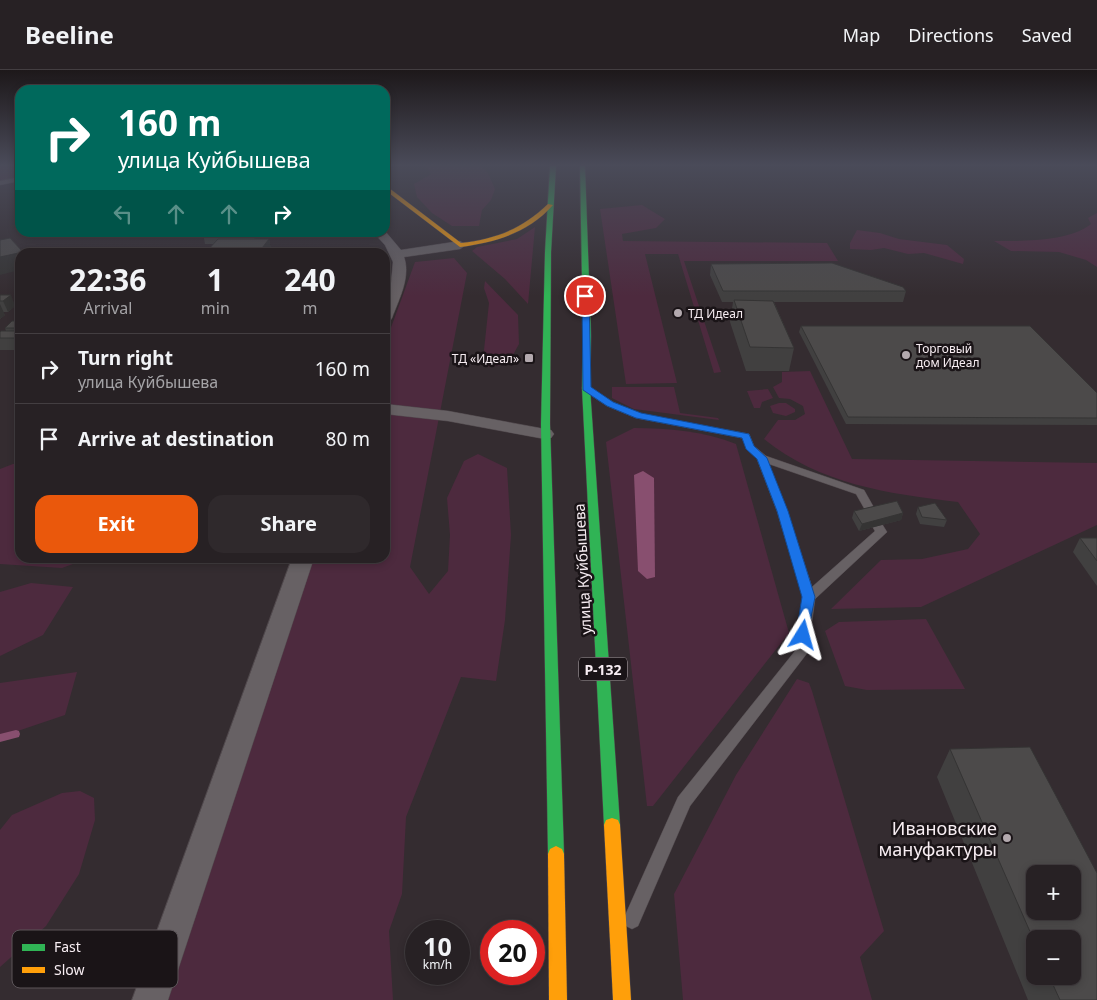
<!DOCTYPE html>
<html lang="en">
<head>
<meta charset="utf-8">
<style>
  :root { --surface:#272124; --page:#2f292c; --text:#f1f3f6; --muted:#a4a3a6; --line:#433e41; --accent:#ea580c }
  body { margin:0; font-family:"Noto Sans",sans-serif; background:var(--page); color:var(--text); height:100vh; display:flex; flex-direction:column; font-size:19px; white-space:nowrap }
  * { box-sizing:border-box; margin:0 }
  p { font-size:16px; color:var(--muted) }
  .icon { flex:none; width:28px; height:28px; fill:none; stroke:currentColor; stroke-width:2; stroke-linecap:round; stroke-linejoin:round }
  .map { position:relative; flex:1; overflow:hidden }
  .side { position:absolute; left:15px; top:178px; width:375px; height:315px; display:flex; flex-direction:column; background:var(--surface); border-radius:15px; box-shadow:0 2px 8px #0003,0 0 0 1px var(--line) }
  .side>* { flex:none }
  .top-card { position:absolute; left:15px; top:15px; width:375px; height:152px; border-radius:15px; box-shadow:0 2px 8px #0003,0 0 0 1px var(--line); background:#00695c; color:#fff; overflow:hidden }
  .tools { position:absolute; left:1026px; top:795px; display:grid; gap:10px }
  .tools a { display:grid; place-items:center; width:55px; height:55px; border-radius:10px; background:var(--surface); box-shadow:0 2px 8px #0003,0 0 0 1px var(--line); font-size:25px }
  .speed { position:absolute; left:405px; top:850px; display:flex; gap:10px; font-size:25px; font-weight:700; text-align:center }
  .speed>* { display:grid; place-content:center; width:65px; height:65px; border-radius:50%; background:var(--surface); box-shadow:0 2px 8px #0003,0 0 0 1px var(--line); line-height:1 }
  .speed small { font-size:12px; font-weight:400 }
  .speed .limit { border:8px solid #d22; background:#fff; color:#111 }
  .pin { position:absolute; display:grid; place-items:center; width:42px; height:42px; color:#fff; margin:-21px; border:2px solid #fff; border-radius:50%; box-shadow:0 1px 5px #0007 }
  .me { position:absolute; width:55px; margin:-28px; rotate:8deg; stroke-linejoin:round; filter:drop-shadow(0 0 4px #0008) }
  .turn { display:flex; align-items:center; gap:18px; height:105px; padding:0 20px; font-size:22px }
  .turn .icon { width:65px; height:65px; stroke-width:2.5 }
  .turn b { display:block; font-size:35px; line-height:42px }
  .lanes { display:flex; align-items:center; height:48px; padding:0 20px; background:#0003; justify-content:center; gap:25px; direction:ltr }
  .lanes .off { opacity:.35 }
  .eta { display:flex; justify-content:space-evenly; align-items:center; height:85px; text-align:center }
  .eta b { font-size:30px; font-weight:700; line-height:35px }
  .button { display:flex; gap:10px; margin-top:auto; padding:10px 20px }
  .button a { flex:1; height:58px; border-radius:15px; background:var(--accent); color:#fff; font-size:20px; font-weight:700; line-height:58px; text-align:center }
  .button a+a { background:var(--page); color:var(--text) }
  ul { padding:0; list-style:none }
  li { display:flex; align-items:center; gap:15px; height:70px; padding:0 20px; border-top:1px solid var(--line) }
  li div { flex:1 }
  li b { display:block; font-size:19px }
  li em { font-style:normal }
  header { display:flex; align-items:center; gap:30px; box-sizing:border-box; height:70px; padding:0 25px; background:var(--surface); border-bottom:1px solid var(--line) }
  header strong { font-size:24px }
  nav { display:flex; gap:28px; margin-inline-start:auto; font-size:18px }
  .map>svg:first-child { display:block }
  .green { fill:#4d2a3e }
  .water { fill:#884f6f }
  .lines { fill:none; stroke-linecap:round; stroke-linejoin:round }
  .stream { fill:#884f6f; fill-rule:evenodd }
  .lane-casing { stroke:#50484c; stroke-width:1 }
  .street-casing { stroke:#50484c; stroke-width:1 }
  .fast-casing { stroke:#50484c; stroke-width:1 }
  .slow-casing { stroke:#50484c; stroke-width:1 }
  .lane { fill:#676164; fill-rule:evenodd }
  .street { fill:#676164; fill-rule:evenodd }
  .fast { fill:#30b455; fill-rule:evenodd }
  .slow { fill:#ff9f0a; fill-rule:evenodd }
  .wall { fill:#414040; fill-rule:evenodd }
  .shaded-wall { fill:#353434 }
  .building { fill:#4c4a4a; stroke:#353434; fill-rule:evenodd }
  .route { fill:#1a73e8; stroke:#114b97 }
  .poi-dot { fill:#b3a9ae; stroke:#1a1417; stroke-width:2 }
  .labels { text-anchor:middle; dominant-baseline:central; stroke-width:5; stroke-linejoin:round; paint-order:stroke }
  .far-poi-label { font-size:12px; fill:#f7edf2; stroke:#1a1417; text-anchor:start }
  .shield { fill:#1a1417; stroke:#b5acb0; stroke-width:1 }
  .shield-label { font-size:14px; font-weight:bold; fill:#f7edf2 }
  .street-label { font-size:15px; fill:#f7edf2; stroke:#1a1417 }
  .near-poi-label { font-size:18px; fill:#f7edf2; stroke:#1a1417; text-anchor:end }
  .key { fill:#1a1417; stroke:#5c5559; stroke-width:1 }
  .key-label { font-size:14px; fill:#f7edf2 }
</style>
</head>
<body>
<header>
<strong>Beeline</strong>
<nav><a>Map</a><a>Directions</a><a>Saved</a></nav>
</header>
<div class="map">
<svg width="1097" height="930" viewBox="0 0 1097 930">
  <rect width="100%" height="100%" fill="#342c30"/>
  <g class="green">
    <path d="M0 96H20V110L0 113Z"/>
    <path d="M426 96H480L488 103 495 119 491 130 482 140 479 156H452L432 143 417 127 414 114 431 104Z"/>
    <path d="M642 135 665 149 656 158 622 164 623 171 827 173 838 191H684L721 302 714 303 678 184H645L677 313 626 314 600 139Z"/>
    <path d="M1097 143V197L1086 190 1059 182 1011 181 994 171C1023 171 1068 172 1091 154L1088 148Z"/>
    <path d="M535 157 528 234 505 209 472 181 477 177 517 169Z"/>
    <path d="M857 160 880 163 899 169 947 175 964 189 963 194 924 183 908 184 884 178 871 180 850 179V173Z"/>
    <path d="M454 188 467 203 410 497 429 524 448 501 450 465 447 428 464 391 478 384 507 398 511 465 505 550 496 611 461 607 406 747 402 824 389 861 393 930H168L307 488H385V274L415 192Z"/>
    <path d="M485 211 518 245 519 274 508 294 488 297 484 280 489 233 484 218Z"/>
    <path d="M810 301 852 389 1097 393V455L921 537 831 539 881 490 922 489 968 479 980 464 958 432C889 424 819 414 764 369L778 350H795L805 344 803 336 790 329 779 328 773 317 782 312V302Z"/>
    <path d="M612 317H674L680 343 718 348 719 350 634 339 612 328Z"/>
    <path d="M768 319 773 328 762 332 760 338H754L747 321Z"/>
    <path d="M779 333H786L795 339V342L786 346 773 343 770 336Z"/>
    <path d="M634 358C669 358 703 361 736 374L789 563 653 736H647L606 372Z"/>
    <path d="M13 394H20V488H89L62 498 0 494V399Z"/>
    <path d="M31 513 73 517 43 565 0 586V522Z"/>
    <path d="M926 549 965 619 867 620 845 616 825 561 839 552Z"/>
    <path d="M77 602 65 645 0 667V613Z"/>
    <path d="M797 609 809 613 812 621 884 861 860 887 872 930H683L674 824 736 705Z"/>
    <path d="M80 721 94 728 95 750 79 804 46 856 0 897V760L12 745 62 723Z"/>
  </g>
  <path class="water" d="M643 401 654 408 655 507 647 509 638 501 634 405Z"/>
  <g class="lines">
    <path class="stream" d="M16 660 19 661 20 664 19 667 0 672V664Z"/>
    <defs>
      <g id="lane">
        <path d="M20 107V111L0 115V111Z"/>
        <path d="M586 315 613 332 641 344 749 364 754 376 766 386 864 420 877 443 876 445H868L856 424 769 394 787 441 812 517 875 461 872 456 874 454H882L887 462 815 529 808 582 690 736 638 856 632 859 626 856 623 850 678 727 795 581 803 527 777 441 757 389 747 379 742 368 636 348 607 336 583 320 582 318Z"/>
      </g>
      <g id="street">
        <path d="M385 161 401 180 460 171 466 175 460 179 404 187C411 207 399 229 392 248L390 251 385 252V230L391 213 393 192 385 175 373 162Z"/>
        <path d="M385 334 448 341 545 359 551 360 554 364 551 368 545 369 448 351 385 344Z"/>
        <path d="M292 488H314L168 930H132Z"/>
      </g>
      <g id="fast">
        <path d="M550 96H556L551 182 550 354 564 784 562 789 556 792 550 789 548 784 541 354 545 182Z"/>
        <path d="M580 96H585L591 266 590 318 620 755 618 760 612 762 606 760 604 755 582 318 583 266Z"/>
      </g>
      <g id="slow">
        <path d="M385 115 461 173C496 169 522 159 548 134L553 135C528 163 496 172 460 177L385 120Z"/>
        <path d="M612 748 618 750 620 755 631 930H613L604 755 606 750Z"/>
        <path d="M556 776 562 779 564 784 567 930H549L548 784 550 779Z"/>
      </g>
    </defs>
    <use href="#lane" class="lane-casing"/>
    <use href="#street" class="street-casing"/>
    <use href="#fast" class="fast-casing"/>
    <use href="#slow" class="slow-casing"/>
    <use href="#lane" class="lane"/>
    <use href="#street" class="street"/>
    <use href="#fast" class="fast"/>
    <use href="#slow" class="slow"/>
  </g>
  <g class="wall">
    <path d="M264 162 259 169H269L271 180 269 182H206L214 174H205L203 163Z"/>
    <path d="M711 194 906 221 903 232H774L794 278 789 301H746L730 252 733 232H722L710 205Z"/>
    <path d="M0 225 15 236 8 242H3L5 245 0 249Z"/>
    <path d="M20 251V280H0V262L6 261 5 258Z"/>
    <path d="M801 256 1097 323V355L846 354 799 262Z"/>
    <path d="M918 437 947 450 944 457 920 454 916 444Z"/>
    <path d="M854 441 903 443 901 450 859 461 852 448Z"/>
    <path d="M1080 468H1097V516L1073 482Z"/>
    <path d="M950 679 1097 930H1028L937 707ZM1035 869 1072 906H1035Z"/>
  </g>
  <g class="shaded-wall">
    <path d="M254 162H264L256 174 253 163Z"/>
    <path d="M269 169 271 180 269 182H259Z"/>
    <path d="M20 183V200L0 205V187Z"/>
    <path d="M11 225 15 236 8 242 3 231Z"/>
    <path d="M0 234 5 245 0 249Z"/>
    <path d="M903 443 901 450 859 461 862 454Z"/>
  </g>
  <g class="building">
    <path d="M204 162H254L253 163H203Z"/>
    <path d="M10 168 23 182 0 187V170Z"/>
    <path d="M218 169H269L259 182H206Z"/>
    <path d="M832 193 903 217 906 221H723L711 194Z"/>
    <path d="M0 225H11L3 231H0Z"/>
    <path d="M734 230 773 231 794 278 750 277Z"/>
    <path d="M12 251H20V258H5Z"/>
    <path d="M801 256H1030L1097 323V348L848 347Z"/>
    <path d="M1 261H20V268H0V262Z"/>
    <path d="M897 431 903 443 862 454 854 441Z"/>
    <path d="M935 433 947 450 922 447 918 437Z"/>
    <path d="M1080 468H1097V491Z"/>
    <path d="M1030 677 1097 803V930H1060L1049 906H1072V869H1035V873L950 679ZM1035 804H1072V841H1035Z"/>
  </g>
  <linearGradient id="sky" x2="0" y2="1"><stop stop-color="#1d181a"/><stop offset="0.42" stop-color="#4a4b59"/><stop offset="1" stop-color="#4a4b59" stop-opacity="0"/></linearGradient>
  <rect width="1097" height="226" fill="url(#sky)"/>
  <path class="route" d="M585 224 589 226 591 317 613 332 641 343 749 364 754 376 767 388 788 441 815 527 807 568H798L796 565 802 527 777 441 757 389 746 379 742 368 636 348 607 336 583 320 582 226Z"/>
  <g class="poi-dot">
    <circle cx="678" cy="243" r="5"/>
    <circle cx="906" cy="285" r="5"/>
    <rect x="524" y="283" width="10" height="10" rx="2.5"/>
    <circle cx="1007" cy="768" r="5"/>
  </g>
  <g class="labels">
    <g class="far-poi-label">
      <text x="688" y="243">ТД Идеал</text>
      <text x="916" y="278">Торговый<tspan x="916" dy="14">дом Идеал</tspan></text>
      <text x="519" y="288" text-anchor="end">ТД «Идеал»</text>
    </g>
    <rect class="shield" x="579" y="587.5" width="48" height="23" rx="4"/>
    <g class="shield-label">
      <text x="603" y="599">Р-132</text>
    </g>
    <g class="street-label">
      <text transform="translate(582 499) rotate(-93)">улица Куйбышева</text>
    </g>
    <g class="near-poi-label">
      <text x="997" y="758">Ивановские<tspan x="997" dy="21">мануфактуры</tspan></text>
    </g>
  </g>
  <rect x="12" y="860" width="166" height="58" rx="8" class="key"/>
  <rect x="22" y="874" width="23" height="7" fill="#30b455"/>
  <rect x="22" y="897" width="23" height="6" fill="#ff9f0a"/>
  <g class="key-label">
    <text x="54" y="882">Fast</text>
    <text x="54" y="905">Slow</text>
  </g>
</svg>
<div class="tools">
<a>+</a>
<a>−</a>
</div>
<div class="speed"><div>10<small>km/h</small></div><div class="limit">20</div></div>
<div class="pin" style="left:585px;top:226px;background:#d93025"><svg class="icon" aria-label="arrive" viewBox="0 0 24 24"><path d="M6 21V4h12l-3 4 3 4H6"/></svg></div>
<svg class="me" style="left:803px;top:565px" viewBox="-20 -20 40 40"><path d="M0-17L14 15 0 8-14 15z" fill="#1a73e8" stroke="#fff" stroke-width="4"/></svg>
<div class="top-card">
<div class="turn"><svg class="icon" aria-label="right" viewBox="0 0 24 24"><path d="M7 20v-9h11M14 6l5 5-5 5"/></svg><div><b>160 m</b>улица Куйбышева</div></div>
<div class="lanes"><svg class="icon off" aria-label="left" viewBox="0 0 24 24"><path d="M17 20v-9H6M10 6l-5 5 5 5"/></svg><svg class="icon off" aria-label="ahead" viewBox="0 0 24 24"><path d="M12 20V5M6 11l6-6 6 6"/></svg><svg class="icon off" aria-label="ahead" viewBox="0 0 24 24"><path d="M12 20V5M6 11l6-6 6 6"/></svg><svg class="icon" aria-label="right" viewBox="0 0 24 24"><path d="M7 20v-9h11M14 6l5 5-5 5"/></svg></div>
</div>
<section class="side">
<div class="eta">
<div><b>22:36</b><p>Arrival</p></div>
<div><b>1</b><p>min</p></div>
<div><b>240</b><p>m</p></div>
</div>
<ul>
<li><svg class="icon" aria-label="right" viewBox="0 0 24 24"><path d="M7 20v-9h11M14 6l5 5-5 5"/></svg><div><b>Turn right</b><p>улица Куйбышева</p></div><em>160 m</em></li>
<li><svg class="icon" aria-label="arrive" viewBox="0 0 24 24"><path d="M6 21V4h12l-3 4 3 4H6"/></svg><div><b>Arrive at destination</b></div><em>80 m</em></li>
</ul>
<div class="button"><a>Exit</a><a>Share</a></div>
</section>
</div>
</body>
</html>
